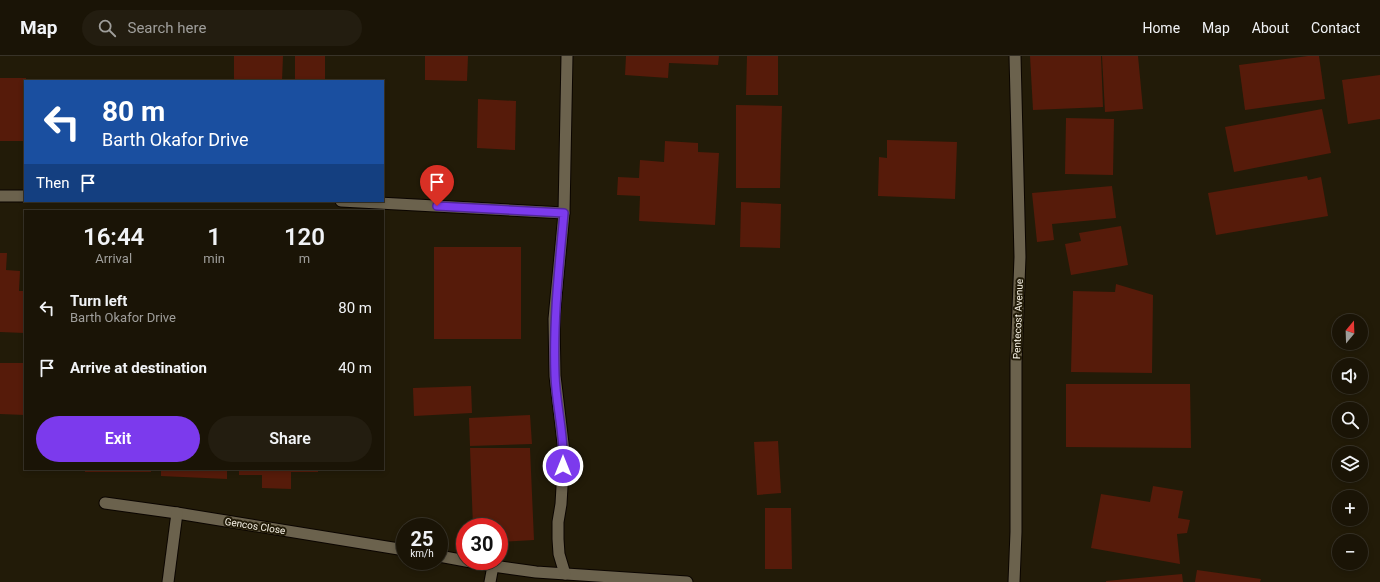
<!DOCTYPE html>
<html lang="en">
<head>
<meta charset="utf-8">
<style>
  :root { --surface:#1a1406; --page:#231d10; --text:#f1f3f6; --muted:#9f9e9b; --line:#383328; --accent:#7c3aed }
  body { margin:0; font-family:Roboto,sans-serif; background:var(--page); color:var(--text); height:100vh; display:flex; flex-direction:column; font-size:15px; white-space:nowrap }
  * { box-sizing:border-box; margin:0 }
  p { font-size:13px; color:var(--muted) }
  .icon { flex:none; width:22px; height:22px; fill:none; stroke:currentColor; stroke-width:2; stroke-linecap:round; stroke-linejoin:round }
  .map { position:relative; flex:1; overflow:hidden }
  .side { position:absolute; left:24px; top:154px; width:360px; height:260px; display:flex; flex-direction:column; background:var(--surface); border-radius:0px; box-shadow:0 2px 6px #0003,0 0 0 1px var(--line) }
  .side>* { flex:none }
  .banner { position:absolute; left:24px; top:24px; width:360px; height:122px; border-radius:0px; box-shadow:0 2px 6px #0003,0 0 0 1px var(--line); background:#1a4fa0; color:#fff; overflow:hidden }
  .needle { width:26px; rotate:19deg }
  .buttons { position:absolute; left:1332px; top:258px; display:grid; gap:8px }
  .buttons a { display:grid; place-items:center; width:36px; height:36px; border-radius:50%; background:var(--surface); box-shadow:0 2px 6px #0003,0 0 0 1px var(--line); font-size:20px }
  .speed { position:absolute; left:396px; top:462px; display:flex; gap:8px; font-size:20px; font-weight:700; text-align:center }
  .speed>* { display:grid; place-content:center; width:52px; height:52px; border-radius:50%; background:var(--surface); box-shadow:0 2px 6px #0003,0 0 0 1px var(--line); line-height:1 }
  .speed small { font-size:10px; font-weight:400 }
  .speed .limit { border:6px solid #d22; background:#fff; color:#111 }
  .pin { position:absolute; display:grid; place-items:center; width:34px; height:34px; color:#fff; margin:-41px -17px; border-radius:50% 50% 50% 0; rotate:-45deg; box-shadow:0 0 4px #0007 }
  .pin .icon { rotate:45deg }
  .me { position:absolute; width:44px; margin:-22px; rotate:0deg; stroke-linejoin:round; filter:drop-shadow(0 0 3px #0008) }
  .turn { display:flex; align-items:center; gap:14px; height:84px; padding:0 12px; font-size:18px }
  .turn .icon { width:52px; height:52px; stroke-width:2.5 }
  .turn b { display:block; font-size:28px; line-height:34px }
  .then { display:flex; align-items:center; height:38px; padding:0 12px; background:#0003; gap:8px; font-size:15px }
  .eta { display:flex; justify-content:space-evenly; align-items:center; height:68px; text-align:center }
  .eta b { font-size:24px; font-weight:600; line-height:28px }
  .primary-button { display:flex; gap:8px; margin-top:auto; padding:8px 12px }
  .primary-button a { flex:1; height:46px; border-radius:24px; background:var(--accent); color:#fff; font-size:16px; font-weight:600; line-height:46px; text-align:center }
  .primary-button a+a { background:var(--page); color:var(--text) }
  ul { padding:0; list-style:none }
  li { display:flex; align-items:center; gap:12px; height:60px; padding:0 12px }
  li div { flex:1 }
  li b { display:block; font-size:15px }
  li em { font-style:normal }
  header { display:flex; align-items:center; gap:24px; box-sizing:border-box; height:56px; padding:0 20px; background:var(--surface); border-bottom:1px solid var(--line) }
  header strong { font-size:19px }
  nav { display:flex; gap:22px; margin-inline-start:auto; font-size:14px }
  .search { width:280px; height:36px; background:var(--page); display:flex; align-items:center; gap:10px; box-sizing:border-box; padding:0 14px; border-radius:22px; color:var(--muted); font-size:15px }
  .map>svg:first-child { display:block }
  .building { fill:#561b0a }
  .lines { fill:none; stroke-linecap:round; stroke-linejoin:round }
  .minor-casing { stroke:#0b0500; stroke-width:13 }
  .minor { stroke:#6b624d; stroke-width:11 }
  .route-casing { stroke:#51269a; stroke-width:10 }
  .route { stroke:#7c3aed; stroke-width:7 }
  .labels { text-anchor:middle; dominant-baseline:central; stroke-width:4; stroke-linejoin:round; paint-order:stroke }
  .street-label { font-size:10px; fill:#f7f2e6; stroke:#221b08 }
</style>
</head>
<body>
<header>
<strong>Map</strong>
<div class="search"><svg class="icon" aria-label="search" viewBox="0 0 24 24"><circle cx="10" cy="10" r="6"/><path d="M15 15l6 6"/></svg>Search here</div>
<nav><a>Home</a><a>Map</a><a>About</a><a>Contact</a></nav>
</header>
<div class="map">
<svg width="1380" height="526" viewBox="0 0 1380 526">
  <rect width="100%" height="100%" fill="#221b08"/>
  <g class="building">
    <path d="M234 0H283L282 25H234Z"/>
    <rect x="295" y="0" width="30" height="25"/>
    <path d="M425 0H468L467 25 425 24Z"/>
    <path d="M626 0H719L718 9 669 7 668 22 625 19Z"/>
    <path d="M747 0H778V39H746Z"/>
    <path d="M1030 0H1101L1103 51 1033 54Z"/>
    <path d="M1102 0H1138L1143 53 1105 56Z"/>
    <path d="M1308 0H1319L1325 43 1245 54 1239 9Z"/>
    <path d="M1380 19V63L1348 68 1342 24Z"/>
    <path d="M0 22H26V25H25V85H0Z"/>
    <path d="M478 43 516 45 515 94 477 92Z"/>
    <path d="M736 49 782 50 780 132H736Z"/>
    <path d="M1322 53 1331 97 1234 116 1225 71Z"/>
    <path d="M1066 62 1114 63 1113 119 1065 118Z"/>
    <path d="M887 84 957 86 955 143 878 140 879 101 887 102Z"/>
    <path d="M665 85 698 87V96L719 97 715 169 639 165 640 140 617 139 618 121 639 122 640 104 664 106Z"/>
    <path d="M1307 120 1308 124 1321 121 1328 160 1216 179 1208 137Z"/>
    <path d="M1112 130 1116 162 1052 168 1054 184 1037 186 1032 137Z"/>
    <path d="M741 146 781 148 780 192 740 191Z"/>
    <path d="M1121 170 1128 209 1071 219 1065 188 1081 185 1079 177Z"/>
    <rect x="434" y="191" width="87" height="92"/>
    <path d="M0 197H7L6 214 20 215 19 235H25V277L0 276Z"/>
    <path d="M1116 228 1153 239 1152 317 1071 316 1073 235 1115 236Z"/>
    <path d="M0 307H25V359L0 358Z"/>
    <path d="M1066 328H1190L1191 392 1066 391Z"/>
    <path d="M471 330 472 357 414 360 413 332Z"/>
    <path d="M530 359 532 388 470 390 469 362Z"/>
    <path d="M778 385 781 437 757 439 754 386Z"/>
    <path d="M470 392H530L534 484 499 486V471H473Z"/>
    <rect x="85" y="413" width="66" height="3"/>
    <path d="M161 413H227V423L161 420Z"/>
    <path d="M239 413H318V416H291V433L262 432V419H239Z"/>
    <path d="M1153 430 1183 435 1178 462 1190 464 1187 477 1177 478 1180 508 1091 492 1101 438 1150 446Z"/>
    <path d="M765 452H791L792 513H765Z"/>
    <path d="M1197 514 1261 523 1260 526H1195Z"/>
    <path d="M1182 518 1183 526H1106V525Z"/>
  </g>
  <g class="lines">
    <defs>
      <g id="minor">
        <path d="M0 140H25"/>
        <path d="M341 145 564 157"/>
        <path d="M105 447 177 457 405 494"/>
        <path d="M439 500 493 510 536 516 687 526"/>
        <path d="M565 518 559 498 558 483V466L561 448 564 396 555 320 554 263 564 157 567 0"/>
        <path d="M168 526 177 457"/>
        <path d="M490 526 493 510"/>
        <path d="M1014 526 1016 476V306L1020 201 1015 0"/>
      </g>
    </defs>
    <use href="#minor" class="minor-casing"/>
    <use href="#minor" class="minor"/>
  </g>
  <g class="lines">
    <defs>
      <path id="route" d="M437 150 564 157C559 211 553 264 555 319 556 350 565 380 563 410"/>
    </defs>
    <use href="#route" class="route-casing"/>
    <use href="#route" class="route"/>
  </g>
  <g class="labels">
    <g class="street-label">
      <text transform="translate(1018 263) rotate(-88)">Pentecost Avenue</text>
      <text transform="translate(255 470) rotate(9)">Gencos Close</text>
    </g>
  </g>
</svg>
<div class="buttons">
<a><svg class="needle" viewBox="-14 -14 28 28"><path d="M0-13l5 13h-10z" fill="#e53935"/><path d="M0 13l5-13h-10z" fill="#9f9e9b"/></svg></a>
<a><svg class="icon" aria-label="sound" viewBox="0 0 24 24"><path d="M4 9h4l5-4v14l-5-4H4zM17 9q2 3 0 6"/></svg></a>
<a><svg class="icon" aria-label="search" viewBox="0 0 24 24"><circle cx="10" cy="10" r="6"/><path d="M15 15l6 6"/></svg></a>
<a><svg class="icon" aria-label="layers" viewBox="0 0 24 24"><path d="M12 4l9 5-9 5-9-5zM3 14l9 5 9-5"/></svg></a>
<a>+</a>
<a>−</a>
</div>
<div class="speed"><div>25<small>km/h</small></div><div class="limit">30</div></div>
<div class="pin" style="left:437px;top:150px;background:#d93025"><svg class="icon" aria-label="arrive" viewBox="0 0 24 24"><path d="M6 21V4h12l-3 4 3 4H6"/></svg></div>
<svg class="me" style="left:563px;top:410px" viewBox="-20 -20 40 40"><circle r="17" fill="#7c3aed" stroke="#fff" stroke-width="3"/><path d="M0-11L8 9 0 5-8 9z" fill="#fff"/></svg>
<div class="banner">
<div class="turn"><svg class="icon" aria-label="left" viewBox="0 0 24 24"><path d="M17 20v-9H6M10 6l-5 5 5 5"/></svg><div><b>80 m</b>Barth Okafor Drive</div></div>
<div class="then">Then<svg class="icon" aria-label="arrive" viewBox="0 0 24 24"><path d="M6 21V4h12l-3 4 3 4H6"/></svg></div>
</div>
<section class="side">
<div class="eta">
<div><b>16:44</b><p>Arrival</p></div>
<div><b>1</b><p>min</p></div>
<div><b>120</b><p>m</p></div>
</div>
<ul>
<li><svg class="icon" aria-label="left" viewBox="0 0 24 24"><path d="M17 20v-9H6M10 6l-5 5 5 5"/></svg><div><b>Turn left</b><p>Barth Okafor Drive</p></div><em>80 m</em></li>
<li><svg class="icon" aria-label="arrive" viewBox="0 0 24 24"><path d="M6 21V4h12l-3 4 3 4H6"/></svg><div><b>Arrive at destination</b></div><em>40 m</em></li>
</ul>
<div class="primary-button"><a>Exit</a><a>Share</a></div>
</section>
</div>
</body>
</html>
